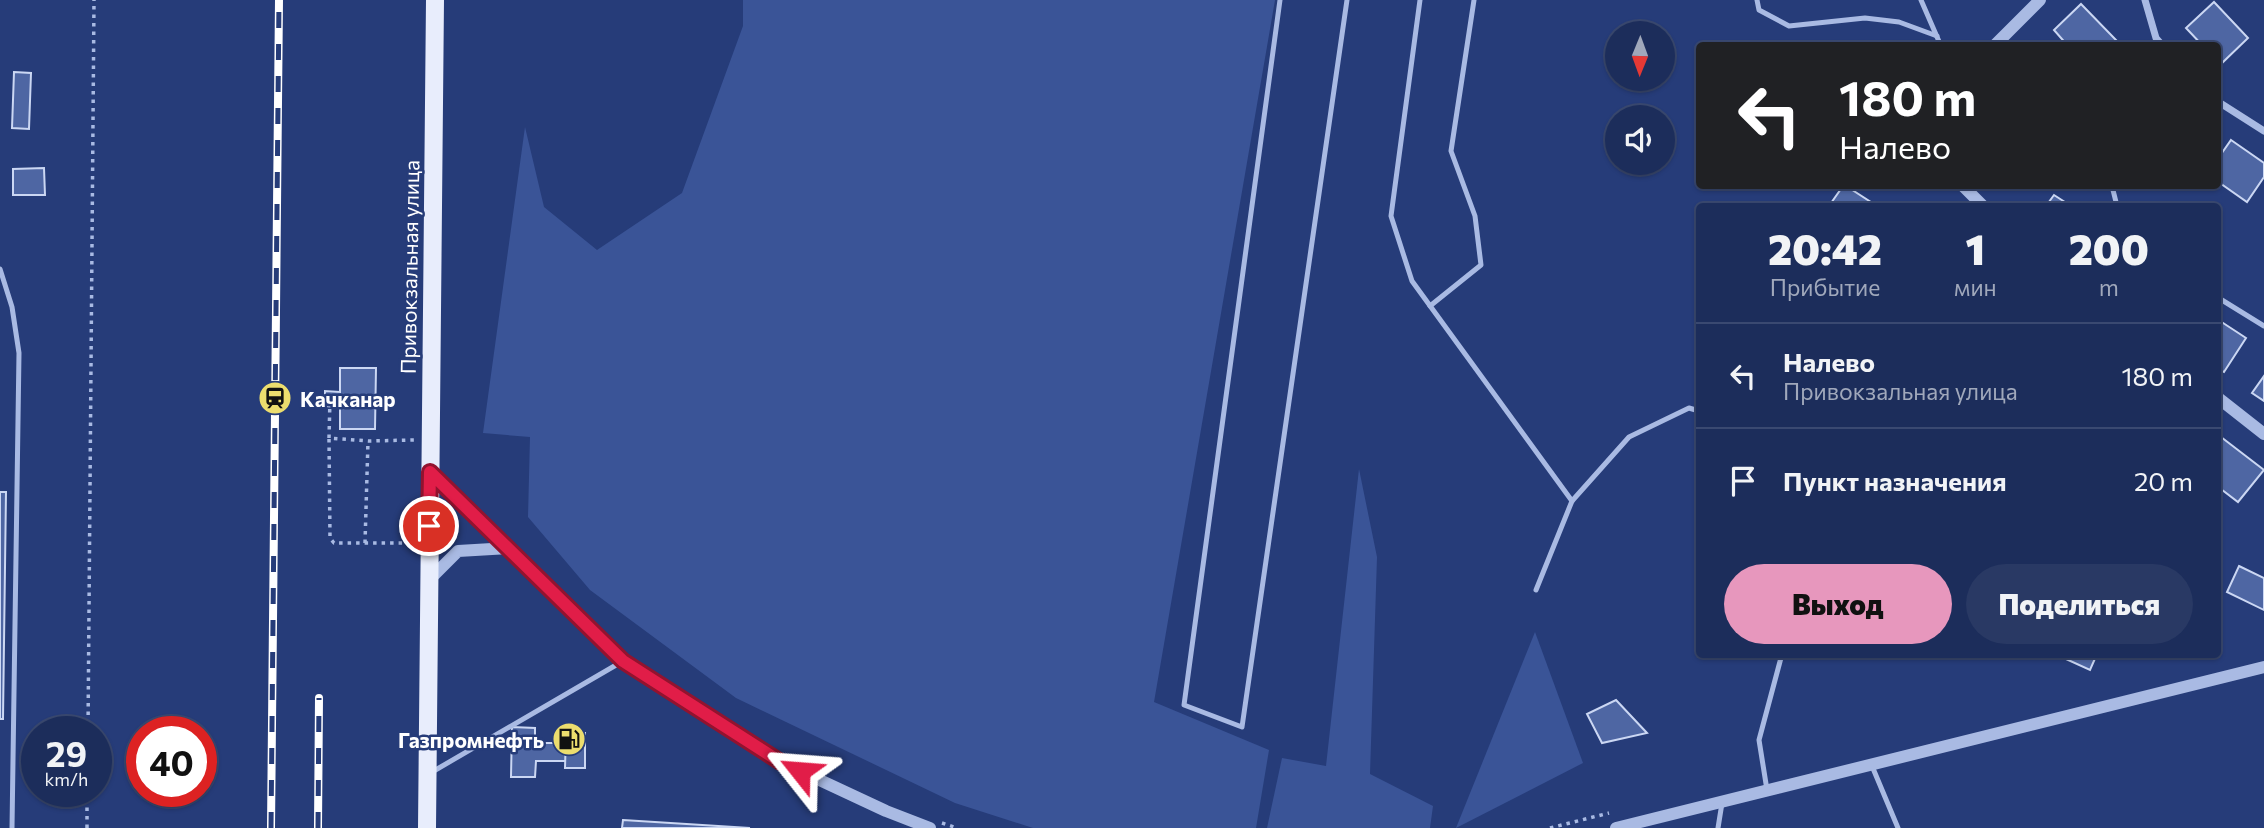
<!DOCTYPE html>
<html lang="ru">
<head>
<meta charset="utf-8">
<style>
  :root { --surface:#1c2d5b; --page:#293964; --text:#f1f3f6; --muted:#a0a8bb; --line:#3a4971; --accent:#e797bd }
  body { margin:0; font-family:Commissioner,sans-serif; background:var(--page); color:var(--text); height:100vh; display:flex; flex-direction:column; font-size:26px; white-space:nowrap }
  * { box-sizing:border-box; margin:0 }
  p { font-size:23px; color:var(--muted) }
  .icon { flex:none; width:38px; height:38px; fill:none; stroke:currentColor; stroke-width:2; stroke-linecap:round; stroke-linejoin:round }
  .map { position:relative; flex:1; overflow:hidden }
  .drawer { position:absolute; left:1696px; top:203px; width:525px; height:455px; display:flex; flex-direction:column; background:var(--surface); border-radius:7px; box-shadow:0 2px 5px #0004,0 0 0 2px var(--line) }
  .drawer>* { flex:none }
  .guide { position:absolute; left:1696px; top:42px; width:525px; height:147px; border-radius:7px; box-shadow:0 2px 5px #0004,0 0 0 2px var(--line); background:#202124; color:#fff; overflow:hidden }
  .needle { width:46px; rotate:181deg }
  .buttons { position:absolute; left:1605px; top:21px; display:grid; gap:14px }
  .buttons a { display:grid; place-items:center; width:70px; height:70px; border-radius:50%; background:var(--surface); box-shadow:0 2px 5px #0004,0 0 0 2px var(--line); font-size:35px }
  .speed { position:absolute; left:21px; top:716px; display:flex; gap:14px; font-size:35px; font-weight:700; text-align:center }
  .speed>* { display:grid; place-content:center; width:91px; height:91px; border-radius:50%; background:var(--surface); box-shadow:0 2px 5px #0004,0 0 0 2px var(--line); line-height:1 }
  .speed small { font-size:18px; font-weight:400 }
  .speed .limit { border:10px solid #d22; background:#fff; color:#111 }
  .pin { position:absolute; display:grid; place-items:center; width:60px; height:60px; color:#fff; margin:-30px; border:4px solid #fff; border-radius:50%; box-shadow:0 2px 7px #0007 }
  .me { position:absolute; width:77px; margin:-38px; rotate:298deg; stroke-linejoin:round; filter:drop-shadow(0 0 5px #0008) }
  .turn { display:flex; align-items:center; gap:24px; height:147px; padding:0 28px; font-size:32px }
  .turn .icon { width:91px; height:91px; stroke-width:2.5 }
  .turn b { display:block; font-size:49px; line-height:60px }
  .eta { display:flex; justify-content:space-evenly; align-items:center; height:119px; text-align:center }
  .eta b { font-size:42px; font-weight:800; line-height:49px }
  .cta { display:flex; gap:14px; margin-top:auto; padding:14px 28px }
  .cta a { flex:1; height:80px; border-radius:42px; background:var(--accent); color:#111; font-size:28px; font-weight:800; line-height:80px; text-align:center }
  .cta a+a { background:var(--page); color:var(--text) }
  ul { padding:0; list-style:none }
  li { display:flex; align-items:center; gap:21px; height:105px; padding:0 28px; border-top:2px solid var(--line) }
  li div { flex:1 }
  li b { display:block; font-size:26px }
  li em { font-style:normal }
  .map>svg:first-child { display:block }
  .green { fill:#3a5497 }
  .building { fill:#4e66a3; stroke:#cbd7f3; stroke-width:2 }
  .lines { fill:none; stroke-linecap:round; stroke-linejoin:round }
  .path { stroke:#a9bae3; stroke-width:3.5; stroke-dasharray:3.5 5; stroke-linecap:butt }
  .service { stroke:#a9bae3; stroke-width:5 }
  .minor { stroke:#a9bae3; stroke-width:7 }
  .tertiary { stroke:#a9bae3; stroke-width:12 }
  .primary { stroke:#e8edfc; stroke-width:18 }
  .rail-casing { stroke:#fff; stroke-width:8 }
  .rail { stroke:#263c79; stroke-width:5; stroke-dasharray:16; stroke-linecap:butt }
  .route-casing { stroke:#92132f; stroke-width:18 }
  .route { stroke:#e11d48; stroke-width:12 }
  .labels { text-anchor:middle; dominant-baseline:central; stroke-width:5; stroke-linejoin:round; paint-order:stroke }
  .street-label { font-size:21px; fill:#fff; stroke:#263c79 }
  .poi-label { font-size:21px; font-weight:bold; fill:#fff; stroke:#263c79; text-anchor:start }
</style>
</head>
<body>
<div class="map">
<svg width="2264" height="828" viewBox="0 0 2264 828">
  <rect width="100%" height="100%" fill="#263c79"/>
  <g class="green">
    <path d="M743 0H1275L1154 702 1269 750 1256 828H1033L955 803 736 698 590 590 528 517 530 437 483 433 525 127 544 207 597 250 682 193 743 26Z"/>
    <path d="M1359 469 1377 557 1370 774 1433 806 1430 828H1267L1282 758 1326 766Z"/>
    <path d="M1535 632 1583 763 1456 828Z"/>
  </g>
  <g class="building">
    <path d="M2214 2 2248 38 2221 64 2217 60V46H2203L2186 28Z"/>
    <path d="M2081 4 2116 40 2110 46H2068L2054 30Z"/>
    <path d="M14 72 31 73 29 129 12 128Z"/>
    <path d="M2231 140 2264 163V177L2247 202 2217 181V160Z"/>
    <path d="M44 168 45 195H13V169Z"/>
    <path d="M1843 186H1846L1877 206H1829Z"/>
    <path d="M2054 195 2071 206H2046Z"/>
    <path d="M2217 319 2246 338 2224 372 2217 368Z"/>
    <path d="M340 368H376L375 429H340V407L325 406V391L340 392Z"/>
    <path d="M2264 376V401L2252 393Z"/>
    <path d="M2221 437 2264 470 2238 502 2217 486V443Z"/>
    <path d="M0 492H6L3 719H0Z"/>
    <path d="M2239 566 2264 578V610L2227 592Z"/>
    <path d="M2055 654H2097L2090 670Z"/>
    <path d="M1616 700 1647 733 1602 743 1587 714Z"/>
    <path d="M512 727 535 728V743H568V761H536L535 777H511Z"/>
    <path d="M566 733H585V768H565Z"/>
    <path d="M623 820 750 828H622Z"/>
  </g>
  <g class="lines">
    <g class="path">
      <path d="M306 398 330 399 329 438 368 441 414 440"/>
      <path d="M329 439 330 538 334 543H414"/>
      <path d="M365 543 368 441"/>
      <path d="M88 732 94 0"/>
      <path d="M942 823 957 828"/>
      <path d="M87 828V791"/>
      <path d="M1550 828 1609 813"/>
    </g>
    <g class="service">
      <path d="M1280 0 1184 705 1242 727 1347 0"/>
      <path d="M1420 0 1391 216 1412 281 1572 501"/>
      <path d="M1757 0 1759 10 1789 26 1865 18 1899 22 1937 36"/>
      <path d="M1921 0 1941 46"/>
      <path d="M2112 186 2117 206"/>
      <path d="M0 269 12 307 19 353 12 828"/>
      <path d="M2217 297 2264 326"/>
      <path d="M1430 306 1481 265 1475 216 1451 151 1474 0"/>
      <path d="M1536 590 1572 501 1629 437 1689 408 1699 411"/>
      <path d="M1872 766 1898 828"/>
      <path d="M432 772 623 661"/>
      <path d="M1767 790 1759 740 1782 654"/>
      <path d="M1718 828 1722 803"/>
    </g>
    <g class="minor">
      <path d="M2145 0 2156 38 2163 46"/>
      <path d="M2217 101 2264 131"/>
    </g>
    <g class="tertiary">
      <path d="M1994 46 2040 0"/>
      <path d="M1963 186 1983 206"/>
      <path d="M2217 397 2264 434"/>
      <path d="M430 472 623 661 779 761 886 811 930 828"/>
      <path d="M429 580 458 551 509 548"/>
      <path d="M1616 828 2264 667"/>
    </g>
    <path class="primary" d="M427 828 435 0"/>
    <defs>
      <g id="rail">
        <path d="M271 828 279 0"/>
        <path d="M318 828 319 698"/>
      </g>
    </defs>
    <use href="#rail" class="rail-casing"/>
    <use href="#rail" class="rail"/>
  </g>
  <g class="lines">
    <defs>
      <path id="route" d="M429 526 430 472 623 661 779 761 800 771"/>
    </defs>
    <use href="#route" class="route-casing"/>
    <use href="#route" class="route"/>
  </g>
  <defs>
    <symbol id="station-disc" viewBox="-11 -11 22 22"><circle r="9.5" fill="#ecdd6e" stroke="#263c79"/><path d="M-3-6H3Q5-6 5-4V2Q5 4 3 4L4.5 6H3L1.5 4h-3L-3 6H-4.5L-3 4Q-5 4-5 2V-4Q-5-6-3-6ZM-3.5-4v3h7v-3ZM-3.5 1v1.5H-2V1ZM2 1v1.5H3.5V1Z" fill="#111"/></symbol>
    <symbol id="fuel-disc" viewBox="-11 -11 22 22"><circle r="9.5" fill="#ecdd6e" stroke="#263c79"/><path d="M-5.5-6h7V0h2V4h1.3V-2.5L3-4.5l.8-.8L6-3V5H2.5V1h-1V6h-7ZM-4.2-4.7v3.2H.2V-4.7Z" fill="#111"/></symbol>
  </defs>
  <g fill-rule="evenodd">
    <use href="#station-disc" x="256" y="379" width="38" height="38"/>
    <use href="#fuel-disc" x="550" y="720" width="38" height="38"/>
  </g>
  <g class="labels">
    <g class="street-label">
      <text transform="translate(409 267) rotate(-89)">Привокзальная улица</text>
    </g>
    <g class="poi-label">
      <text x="300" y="398">Качканар</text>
      <text x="544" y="739" text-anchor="end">Газпромнефть</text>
    </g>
  </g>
</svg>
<div class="buttons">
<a><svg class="needle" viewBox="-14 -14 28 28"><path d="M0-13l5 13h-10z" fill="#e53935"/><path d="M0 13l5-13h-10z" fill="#a0a8bb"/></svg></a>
<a><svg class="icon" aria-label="sound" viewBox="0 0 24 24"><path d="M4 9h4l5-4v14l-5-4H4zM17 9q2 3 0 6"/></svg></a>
</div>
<div class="speed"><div>29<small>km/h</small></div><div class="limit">40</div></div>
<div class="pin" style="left:429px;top:526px;background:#d93025"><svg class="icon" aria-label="arrive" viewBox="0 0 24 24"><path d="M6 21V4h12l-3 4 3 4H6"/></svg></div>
<svg class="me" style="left:800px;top:771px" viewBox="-20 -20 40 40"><path d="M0-17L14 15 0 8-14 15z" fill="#e11d48" stroke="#fff" stroke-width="4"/></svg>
<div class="guide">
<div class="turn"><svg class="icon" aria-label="left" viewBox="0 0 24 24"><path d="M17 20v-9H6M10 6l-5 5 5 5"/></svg><div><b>180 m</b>Налево</div></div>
</div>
<section class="drawer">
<div class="eta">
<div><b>20:42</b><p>Прибытие</p></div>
<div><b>1</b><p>мин</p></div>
<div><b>200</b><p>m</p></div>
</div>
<ul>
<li><svg class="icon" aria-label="left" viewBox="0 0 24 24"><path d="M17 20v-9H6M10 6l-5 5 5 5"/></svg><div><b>Налево</b><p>Привокзальная улица</p></div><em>180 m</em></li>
<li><svg class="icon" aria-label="arrive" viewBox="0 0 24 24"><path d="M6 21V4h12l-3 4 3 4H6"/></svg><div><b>Пункт назначения</b></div><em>20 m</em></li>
</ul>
<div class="cta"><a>Выход</a><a>Поделиться</a></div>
</section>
</div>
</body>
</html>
